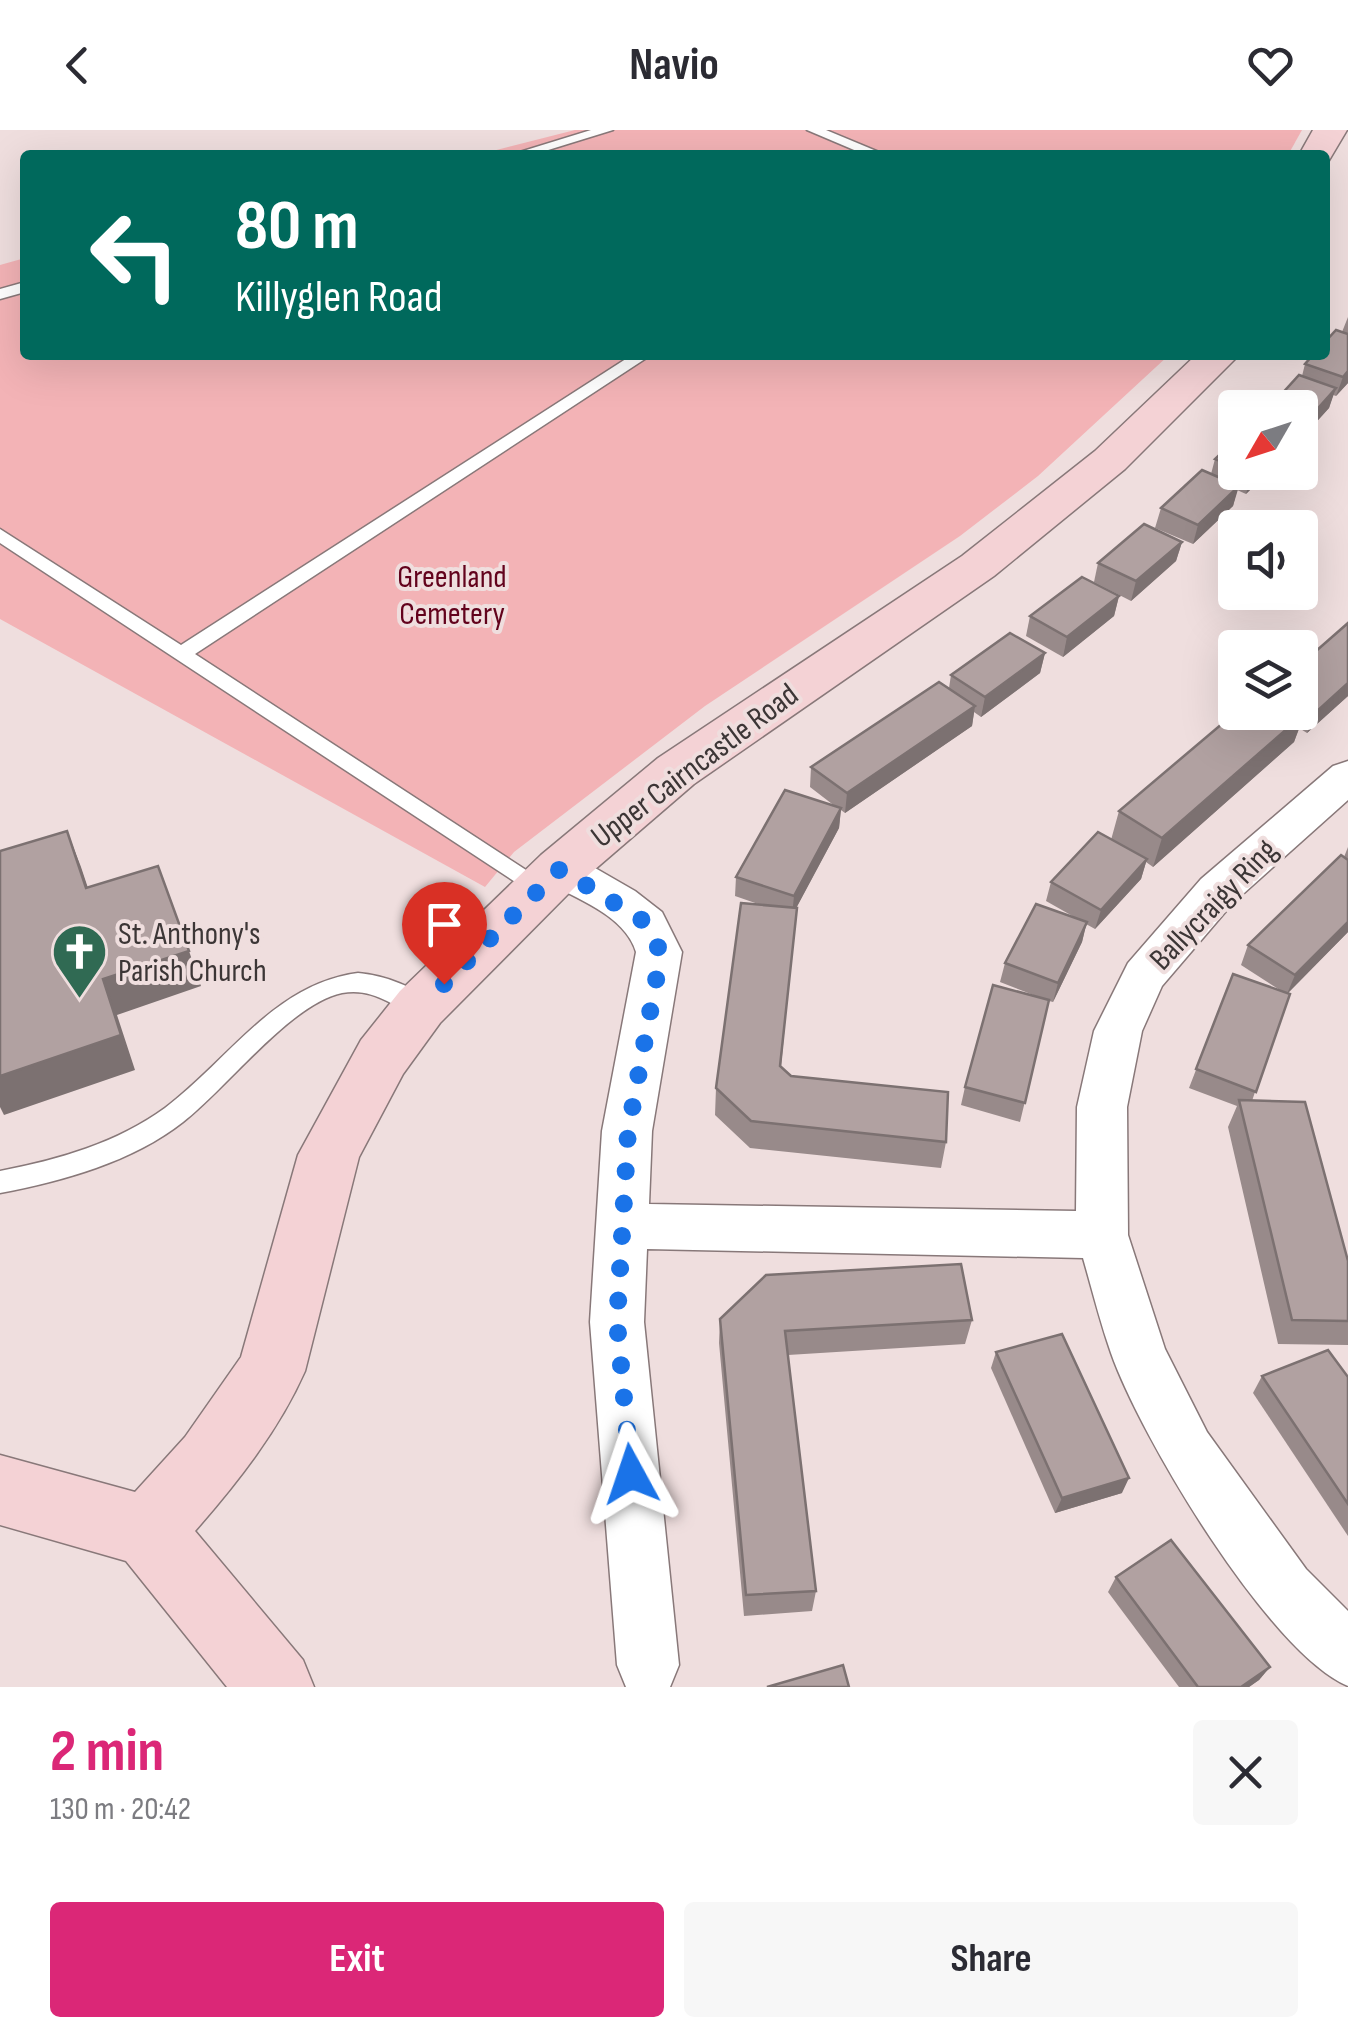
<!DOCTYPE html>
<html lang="en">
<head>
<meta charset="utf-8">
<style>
  :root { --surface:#fff; --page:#f7f7f7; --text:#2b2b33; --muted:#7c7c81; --accent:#db2777 }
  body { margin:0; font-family:"Sofia Sans Condensed",sans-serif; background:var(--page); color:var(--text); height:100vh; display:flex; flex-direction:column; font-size:38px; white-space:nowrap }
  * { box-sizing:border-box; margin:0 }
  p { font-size:32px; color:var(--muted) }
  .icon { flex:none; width:55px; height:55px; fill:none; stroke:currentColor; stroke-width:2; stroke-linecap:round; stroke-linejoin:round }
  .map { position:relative; height:1557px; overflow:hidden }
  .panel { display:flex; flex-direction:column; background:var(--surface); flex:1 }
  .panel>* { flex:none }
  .hud { position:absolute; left:20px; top:20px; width:1310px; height:210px; border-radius:10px; box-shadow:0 10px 40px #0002; background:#00695c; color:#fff; overflow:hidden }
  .needle { width:65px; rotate:231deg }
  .buttons { position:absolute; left:1218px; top:260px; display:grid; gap:20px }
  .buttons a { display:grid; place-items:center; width:100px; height:100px; border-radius:10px; background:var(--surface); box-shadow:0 10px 40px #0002; font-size:50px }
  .pin { position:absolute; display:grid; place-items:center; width:85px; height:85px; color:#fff; margin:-102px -42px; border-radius:50% 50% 50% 0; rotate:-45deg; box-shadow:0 0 10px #0007 }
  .pin .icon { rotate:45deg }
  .me { position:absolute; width:110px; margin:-55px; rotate:355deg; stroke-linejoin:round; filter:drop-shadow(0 0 8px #0008) }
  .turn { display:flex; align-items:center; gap:35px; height:210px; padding:0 50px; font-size:45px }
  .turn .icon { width:130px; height:130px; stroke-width:2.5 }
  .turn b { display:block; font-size:70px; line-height:85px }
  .round { display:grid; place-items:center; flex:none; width:105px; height:105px; border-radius:10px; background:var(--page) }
  .summary { display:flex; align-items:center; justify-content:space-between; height:170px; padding:0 50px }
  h1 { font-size:60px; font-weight:700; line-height:75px; color:var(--accent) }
  .primary-button { display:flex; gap:20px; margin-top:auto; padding:20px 50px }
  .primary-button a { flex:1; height:115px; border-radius:10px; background:var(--accent); color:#fff; font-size:40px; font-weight:700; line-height:115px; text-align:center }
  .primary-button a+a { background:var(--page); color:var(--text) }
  header { display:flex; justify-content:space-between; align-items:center; height:130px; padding:0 50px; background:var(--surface); font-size:45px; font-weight:700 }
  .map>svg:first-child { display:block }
  .green { fill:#f3b3b6 }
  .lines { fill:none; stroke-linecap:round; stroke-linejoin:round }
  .lane-casing { stroke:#887879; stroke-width:3 }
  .street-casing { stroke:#887879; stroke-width:3 }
  .secondary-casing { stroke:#887879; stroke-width:3 }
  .lane { fill:#fff; fill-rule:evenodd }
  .street { fill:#fff; fill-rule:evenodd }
  .secondary { fill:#f4d2d5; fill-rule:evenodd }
  .wall { fill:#988a8a }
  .shaded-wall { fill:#7c7171 }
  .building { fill:#b1a1a1; stroke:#7c7171; stroke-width:2.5 }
  .route { stroke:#1a73e8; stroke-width:18; stroke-dasharray:0 32.4 }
  .labels { text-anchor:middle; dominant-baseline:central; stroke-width:8; stroke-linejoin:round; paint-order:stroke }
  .park-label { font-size:32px; fill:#62021c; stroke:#efdede }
  .street-label { font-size:32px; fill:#3c3636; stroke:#efdede }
  .poi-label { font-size:32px; fill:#3c3636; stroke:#efdede; text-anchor:start }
</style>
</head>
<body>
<header><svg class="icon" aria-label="back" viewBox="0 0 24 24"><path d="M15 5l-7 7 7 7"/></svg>Navio<svg class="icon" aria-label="heart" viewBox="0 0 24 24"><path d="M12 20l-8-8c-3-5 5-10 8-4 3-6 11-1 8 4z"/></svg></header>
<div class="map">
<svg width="1348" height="1557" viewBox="0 0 1348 1557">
  <rect width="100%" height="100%" fill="#efdede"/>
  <g class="green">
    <path d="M575 0H1302L1288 25H477Z"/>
    <path d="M25 128V225H1169L1038 346 960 406 705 576 514 722 485 757 0 489V135Z"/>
  </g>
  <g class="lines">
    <defs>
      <g id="lane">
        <path d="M591 0H613L532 25H510Z"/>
        <path d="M807 0H826L886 25H866Z"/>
        <path d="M25 152V162L0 169V159Z"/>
        <path d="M632 225H651L195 524 546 753 549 759 538 767 0 413V399L181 515Z"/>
        <path d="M358 843C381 845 419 856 432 877L428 884 420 886C392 877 374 857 342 863 290 874 227 958 183 992 132 1032 63 1051 0 1063V1041C58 1030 117 1013 165 978 229 930 274 854 358 843Z"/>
      </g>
      <path id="street" d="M1348 631V670L1233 773 1162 856 1142 901 1127 977 1128 1105 1165 1219 1207 1302 1306 1439 1348 1481V1556C1269 1523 1140 1306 1111 1223 1100 1192 1092 1159 1083 1128L647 1119 644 1192 679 1535 670 1557H626L617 1535 590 1192 602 1001 636 822C625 785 575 768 544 751L538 739 544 727 560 723 576 727 635 761 662 782 682 822 652 1001 649 1074 1076 1081 1077 977 1094 901 1128 833 1201 749 1333 636Z"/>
      <g id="secondary">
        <path d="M1313 0H1347L1328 32 1325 33V25H1299Z"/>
        <path d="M1196 225H1239L1125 339 994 446 694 654 579 753 440 893 403 944 359 1027 305 1241C279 1300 237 1353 195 1401L303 1530 314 1557H227L126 1431 0 1395V1325L135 1362 185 1307 241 1227 298 1025 361 910 400 861 541 725 658 628 962 426 1095 321Z"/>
      </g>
    </defs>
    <use href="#lane" class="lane-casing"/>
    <use href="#street" class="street-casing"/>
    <use href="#secondary" class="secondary-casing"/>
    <use href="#lane" class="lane"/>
    <use href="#street" class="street"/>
    <use href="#secondary" class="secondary"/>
  </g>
  <g class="wall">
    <path d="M1348 187V253L1336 266 1333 265 1329 278 1300 310 1302 246 1305 234 1342 202Z"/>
    <path d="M1235 310V342H1268L1246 364 1237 360 1233 376 1193 414 1155 398 1161 378 1211 344 1215 329Z"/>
    <path d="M1182 412 1176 431 1131 471 1094 452 1098 433Z"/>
    <path d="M1119 466 1114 486 1063 527 1026 506 1030 486Z"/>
    <path d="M1045 523 1040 543 981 587 974 582 972 596 845 683 841 680 839 698 796 778 781 937 791 946 946 1012 941 1038 750 1018 715 985 716 958 761 775 735 766 736 747 836 677 810 657 811 637 949 558 951 545Z"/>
    <path d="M1300 535 1348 566 1307 603 1299 598 1294 612 1153 737 1146 732 1141 749 1095 799 1086 794 1082 812 1053 872 1049 871 1020 992 961 975 965 957 1041 868 1000 852 1005 833 1076 788 1046 771 1051 752 1111 710 1119 681 1300 582Z"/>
    <path d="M1348 717V802L1288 863 1252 971 1348 1131V1215L1278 1214 1228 997 1237 976 1189 958 1233 844 1283 862 1241 835 1248 815 1344 727Z"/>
    <path d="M720 1189 972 1190 965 1214 788 1225 816 1461 812 1481 744 1486 719 1213Z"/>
    <path d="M996 1222 1122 1363 1055 1383 991 1238Z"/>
    <path d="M1262 1246 1348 1247V1406L1253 1263Z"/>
    <path d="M1116 1447 1270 1537 1259 1550 1249 1557H1179L1108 1462Z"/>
  </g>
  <g class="shaded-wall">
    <path d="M1348 241V253L1336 266 1343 247Z"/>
    <path d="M1336 258 1329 278 1300 310 1303 295Z"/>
    <path d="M1254 342H1268L1246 364 1252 344Z"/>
    <path d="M1239 356 1233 376 1193 414 1198 395Z"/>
    <path d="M1182 412 1176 431 1131 471 1136 451Z"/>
    <path d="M1119 466 1114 486 1063 527 1067 507Z"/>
    <path d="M1045 523 1040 543 981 587 985 567Z"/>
    <path d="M1348 553V566L1307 603 1315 583Z"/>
    <path d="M975 576 972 596 845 683 847 663Z"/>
    <path d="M1305 583 1294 612 1153 737 1162 708Z"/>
    <path d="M841 678 839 698 792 786 794 766Z"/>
    <path d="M67 701 81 737 100 794 86 758Z"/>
    <path d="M1147 729 1141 749 1095 799 1101 780Z"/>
    <path d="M1087 792 1082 812 1053 872 1058 853Z"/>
    <path d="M1348 792V802L1287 864 1295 845Z"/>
    <path d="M189 821 201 856 117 885 135 940 4 985 0 977V946L103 849Z"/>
    <path d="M1129 1348 1122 1363 1055 1383 1062 1368Z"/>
    <path d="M1270 1537 1259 1550 1249 1557H1241Z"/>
  </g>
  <g class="building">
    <path d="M1336 200 1348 204V241L1343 247 1305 234 1313 225H1325V212Z"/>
    <path d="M1299 245 1336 258 1303 295 1300 294V278H1269Z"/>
    <path d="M1235 310V337L1215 329Z"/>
    <path d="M1202 340 1239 356 1198 395 1161 378Z"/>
    <path d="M1144 394 1182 412 1136 451 1098 433Z"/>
    <path d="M1082 447 1119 466 1067 507 1030 486Z"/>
    <path d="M1348 493V553L1315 583 1300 575V535Z"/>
    <path d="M1010 503 1045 523 985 567 951 545Z"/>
    <path d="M939 552 975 576 847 663 811 637Z"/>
    <path d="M1300 581 1305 583 1162 708 1119 681 1236 582H1300Z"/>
    <path d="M785 660 841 678 794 766 736 747Z"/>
    <path d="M67 701 86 758 158 736 189 821 103 849 121 905 0 946V721Z"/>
    <path d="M1098 702 1147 729 1101 780 1051 752Z"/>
    <path d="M1341 725 1348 730V792L1295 845 1248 815Z"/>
    <path d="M741 773 797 778 780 936 791 946 948 962 946 1012 751 991 716 958Z"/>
    <path d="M1036 774 1087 792 1058 853 1005 833Z"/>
    <path d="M1233 844 1290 864 1256 962 1196 939Z"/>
    <path d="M993 855 1049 870 1025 973 965 957Z"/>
    <path d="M1239 970 1305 972 1348 1131V1191L1292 1190Z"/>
    <path d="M961 1134 972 1190 785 1201 816 1461 746 1465 720 1189 766 1145Z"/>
    <path d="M1062 1204 1129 1348 1062 1368 996 1222Z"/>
    <path d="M1328 1220 1348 1247V1374L1262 1246Z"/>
    <path d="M1171 1410 1270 1537 1241 1557H1198L1116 1447Z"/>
    <path d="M843 1535 849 1557H767Z"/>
  </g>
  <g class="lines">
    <path class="route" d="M444 854 560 739 642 790 658 816 657 845 628 1001 617 1192 631 1344"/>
  </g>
  <defs>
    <symbol id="church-pin" viewBox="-11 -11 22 30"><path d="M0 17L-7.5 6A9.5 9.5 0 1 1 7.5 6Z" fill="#306a53" stroke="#efdede"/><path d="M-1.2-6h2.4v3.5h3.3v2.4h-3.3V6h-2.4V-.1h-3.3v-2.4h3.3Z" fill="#fff"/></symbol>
  </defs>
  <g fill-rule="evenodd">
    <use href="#church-pin" x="48" y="790" width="63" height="86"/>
  </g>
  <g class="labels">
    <g class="park-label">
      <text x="452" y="447">Greenland<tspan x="452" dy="37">Cemetery</tspan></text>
    </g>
    <g class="street-label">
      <text transform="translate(695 636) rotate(-37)">Upper Cairncastle Road</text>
      <text transform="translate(1214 775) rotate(-46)">Ballycraigy Ring</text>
    </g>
    <g class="poi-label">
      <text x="118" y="804">St. Anthony's<tspan x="118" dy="37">Parish Church</tspan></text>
    </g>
  </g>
</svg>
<div class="buttons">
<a><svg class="needle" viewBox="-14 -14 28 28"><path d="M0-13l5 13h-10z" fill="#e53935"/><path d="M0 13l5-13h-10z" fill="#7c7c81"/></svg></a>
<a><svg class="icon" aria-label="sound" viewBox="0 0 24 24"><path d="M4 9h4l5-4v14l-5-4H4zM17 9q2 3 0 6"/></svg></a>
<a><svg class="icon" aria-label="layers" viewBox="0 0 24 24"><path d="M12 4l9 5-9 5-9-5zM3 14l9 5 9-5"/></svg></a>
</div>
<div class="pin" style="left:444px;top:854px;background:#d93025"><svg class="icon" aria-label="arrive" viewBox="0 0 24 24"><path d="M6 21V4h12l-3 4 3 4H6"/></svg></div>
<svg class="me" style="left:631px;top:1344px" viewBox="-20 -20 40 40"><path d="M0-17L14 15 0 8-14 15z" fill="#1a73e8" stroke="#fff" stroke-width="4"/></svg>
<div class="hud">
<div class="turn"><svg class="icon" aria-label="left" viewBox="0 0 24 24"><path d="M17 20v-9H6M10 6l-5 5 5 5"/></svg><div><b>80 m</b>Killyglen Road</div></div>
</div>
</div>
<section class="panel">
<div class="summary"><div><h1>2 min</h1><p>130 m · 20:42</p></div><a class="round"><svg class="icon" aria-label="close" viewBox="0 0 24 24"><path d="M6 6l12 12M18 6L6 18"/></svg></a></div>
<div class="primary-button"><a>Exit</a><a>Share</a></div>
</section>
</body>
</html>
